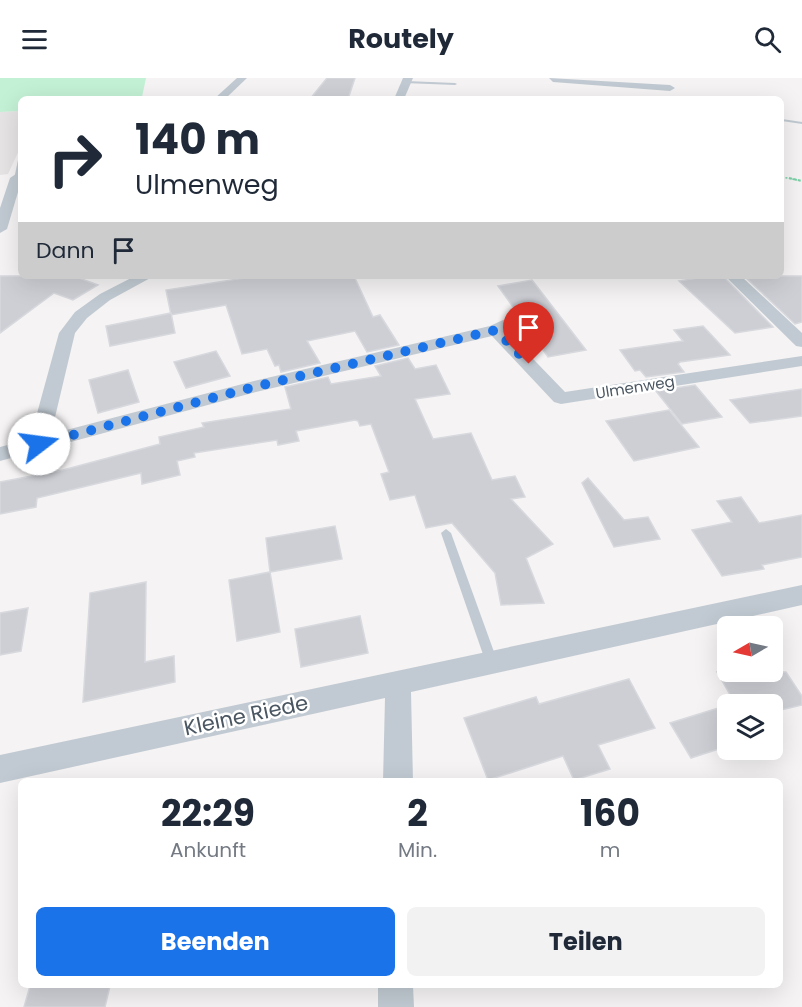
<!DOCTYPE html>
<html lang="de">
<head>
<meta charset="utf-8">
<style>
  :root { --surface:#fff; --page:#f2f2f3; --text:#1f2937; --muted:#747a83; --accent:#1a73e8 }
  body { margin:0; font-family:Poppins,sans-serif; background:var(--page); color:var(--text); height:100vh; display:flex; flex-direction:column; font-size:22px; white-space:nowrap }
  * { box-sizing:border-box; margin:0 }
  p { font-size:20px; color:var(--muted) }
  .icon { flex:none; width:33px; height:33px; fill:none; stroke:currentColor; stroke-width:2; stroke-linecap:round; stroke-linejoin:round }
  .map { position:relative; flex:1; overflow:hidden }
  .panel { position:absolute; left:18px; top:700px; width:765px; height:210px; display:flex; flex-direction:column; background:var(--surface); border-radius:9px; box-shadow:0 6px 24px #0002 }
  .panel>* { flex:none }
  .guide { position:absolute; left:18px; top:18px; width:766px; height:183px; border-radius:9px; box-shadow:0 6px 24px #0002; background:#fff; color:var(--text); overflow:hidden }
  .needle { width:39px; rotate:261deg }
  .buttons { position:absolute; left:717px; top:538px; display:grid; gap:12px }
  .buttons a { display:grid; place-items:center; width:66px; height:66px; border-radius:9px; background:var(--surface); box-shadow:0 6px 24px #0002; font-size:30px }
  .pin { position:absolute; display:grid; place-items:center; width:51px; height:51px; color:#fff; margin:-62px -26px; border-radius:50% 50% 50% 0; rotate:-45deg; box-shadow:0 0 6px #0007 }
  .pin .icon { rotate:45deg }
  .me { position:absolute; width:66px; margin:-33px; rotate:75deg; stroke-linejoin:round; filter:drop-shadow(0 0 4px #0008) }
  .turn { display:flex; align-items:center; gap:21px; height:126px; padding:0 18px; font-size:27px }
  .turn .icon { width:78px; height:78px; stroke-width:2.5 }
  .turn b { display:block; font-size:42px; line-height:51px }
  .then { display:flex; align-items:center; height:57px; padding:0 18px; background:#0003; gap:12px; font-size:22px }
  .eta { display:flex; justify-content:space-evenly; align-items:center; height:102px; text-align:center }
  .eta b { font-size:36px; font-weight:700; line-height:42px }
  .primary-button { display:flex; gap:12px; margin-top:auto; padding:12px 18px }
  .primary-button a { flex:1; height:69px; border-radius:9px; background:var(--accent); color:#fff; font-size:24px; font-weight:700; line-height:69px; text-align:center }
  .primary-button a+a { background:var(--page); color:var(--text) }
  header { display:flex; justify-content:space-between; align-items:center; height:78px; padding:0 18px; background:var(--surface); font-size:27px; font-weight:700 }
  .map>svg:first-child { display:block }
  .education { fill:#e6e4e5 }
  .green { fill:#c3f1d5 }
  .building { fill:#cdcfd5; stroke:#d7d9de; stroke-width:1.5 }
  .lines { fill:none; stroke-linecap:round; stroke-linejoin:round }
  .path-far1 { stroke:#7ad0a6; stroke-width:1.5; stroke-dasharray:2 1.5; stroke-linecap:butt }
  .path { stroke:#7ad0a6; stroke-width:2; stroke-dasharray:3 1.5; stroke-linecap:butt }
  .service { fill:#c1cad2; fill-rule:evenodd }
  .minor { fill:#c1cad2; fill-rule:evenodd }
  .route { stroke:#1a73e8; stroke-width:10; stroke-dasharray:0 18 }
  .labels { text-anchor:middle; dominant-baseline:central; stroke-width:5; stroke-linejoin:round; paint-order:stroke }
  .far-street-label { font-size:15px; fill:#4a5661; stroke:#fff }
  .near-street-label { font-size:21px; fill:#4a5661; stroke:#fff }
</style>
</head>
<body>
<header><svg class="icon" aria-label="menu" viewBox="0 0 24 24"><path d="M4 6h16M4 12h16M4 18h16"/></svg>Routely<svg class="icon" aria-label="search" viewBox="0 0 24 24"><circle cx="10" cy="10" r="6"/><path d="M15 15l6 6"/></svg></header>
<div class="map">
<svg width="802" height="929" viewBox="0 0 802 929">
  <rect width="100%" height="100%" fill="#f5f3f3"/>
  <path class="education" d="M21 33V68L8 96 0 97V34Z"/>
  <path class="green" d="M0 0H146L142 19 21 21V33L0 34Z"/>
  <g class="building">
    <path d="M327 0H355L348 21H310Z"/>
    <path d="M0 198H77L76 199 98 207 73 222 54 215 0 255Z"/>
    <path d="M257 198H354L373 239 380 237 399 267 367 274 355 253 307 263 320 285 281 294 279 287 275 288 267 271 242 276 226 227 171 237 166 212Z"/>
    <path d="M711 198H723L773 249 735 255 679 203Z"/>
    <path d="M744 198H802V244L795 246Z"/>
    <path d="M532 202 586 272 548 279 526 248 541 245 544 240 534 233 518 236 498 208Z"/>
    <path d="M171 235 175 255 110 268 106 248Z"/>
    <path d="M703 248 730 277 680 284 678 286 684 294 646 299 640 292 635 293 620 272 683 263 674 252Z"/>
    <path d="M216 273 230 298 186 310 174 284Z"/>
    <path d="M408 280 415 291 436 287 450 316 415 321 433 361 471 355 492 402 515 398 525 419 511 421 553 466 526 480 544 525 501 527 495 495 452 445 426 450 415 417 390 422 381 396 389 394 371 346 360 348 358 343 355 342 296 353 299 363 278 367 277 362 194 375 195 379 177 383 180 397 142 406 141 395 37 420 36 429 0 436V404L63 392 160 366 159 359 204 349 202 345 291 331 285 309 328 299 331 306 381 298 375 288Z"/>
    <path d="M128 292 139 324 98 335 89 302Z"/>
    <path d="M695 307 722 339 682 346 656 313Z"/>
    <path d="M802 311V338L750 345 730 322Z"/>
    <path d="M669 332 699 369 634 383 606 343Z"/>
    <path d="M588 400 624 442 648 439 660 461 614 469 582 405Z"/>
    <path d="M741 419 759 445 802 437V479L762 487 764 491 722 498 692 452 732 444 717 423Z"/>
    <path d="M335 448 342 481 270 494 266 460Z"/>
    <path d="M270 494 280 554 237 563 229 502Z"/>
    <path d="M146 504 145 584 174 578 175 604 83 624 90 515Z"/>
    <path d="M28 530 21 573 0 577V535Z"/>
    <path d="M360 538 368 575 301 589 295 551Z"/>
    <path d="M717 594H786L802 618V627L772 634V627H736Z"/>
    <path d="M629 601 655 650 598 667 610 691 574 702 563 678 488 702 464 640 536 619 539 626Z"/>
    <path d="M728 627V668L691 680 670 645Z"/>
    <path d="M30 908H110L105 929H24Z"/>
  </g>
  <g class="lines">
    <path class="path-far1" d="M782 99 797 102"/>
    <path class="path" d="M789 100 802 103"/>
    <g class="service">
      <path d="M406 3 455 5 457 6 455 7 404 5Z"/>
      <path d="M782 41 802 44V46L782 43Z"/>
      <path d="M21 80 19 100 14 101 18 82Z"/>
      <path d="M446 451 451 455 498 585 496 589 492 590 488 589 486 585 441 455Z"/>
    </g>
    <g class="minor">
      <path d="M237 0H247L225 21H214Z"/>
      <path d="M403 0H413L404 21H394Z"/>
      <path d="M549 0 670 7 675 10 670 13 553 4Z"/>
      <path d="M16 96 21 98V104L7 151 0 155V130L10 100Z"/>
      <path d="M135 198H154L110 222 87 240 75 255 51 356 254 303 490 248 503 242 534 235 542 240 540 243 514 249 506 253 565 314 802 278V288L561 326 554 324 492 258 256 314 0 383V369L30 361 59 255 75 234 100 216Z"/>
      <path d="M725 198H741L802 255V269L796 268Z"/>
      <path d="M802 507V527L411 614 413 704H383L385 620 0 705V677Z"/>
      <path d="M378 908H413L414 929H378Z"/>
    </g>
  </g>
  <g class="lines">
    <path class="route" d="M39 366 254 309 496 252 529 286"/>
  </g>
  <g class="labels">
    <g class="far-street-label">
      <text transform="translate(635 309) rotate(-9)">Ulmenweg</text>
    </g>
    <g class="near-street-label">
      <text transform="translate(246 637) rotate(-12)">Kleine Riede</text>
    </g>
  </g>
</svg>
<div class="buttons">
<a><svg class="needle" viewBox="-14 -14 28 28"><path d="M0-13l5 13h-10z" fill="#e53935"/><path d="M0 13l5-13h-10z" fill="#747a83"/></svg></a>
<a><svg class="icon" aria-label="layers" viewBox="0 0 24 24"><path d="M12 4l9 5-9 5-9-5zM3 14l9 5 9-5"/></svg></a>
</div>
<div class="pin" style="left:529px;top:286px;background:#d93025"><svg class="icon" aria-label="arrive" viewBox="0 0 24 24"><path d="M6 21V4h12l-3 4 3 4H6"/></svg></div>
<svg class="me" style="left:39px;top:366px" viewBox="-20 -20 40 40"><circle r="19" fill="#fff"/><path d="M0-13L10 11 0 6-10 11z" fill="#1a73e8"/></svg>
<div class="guide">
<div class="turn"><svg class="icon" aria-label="right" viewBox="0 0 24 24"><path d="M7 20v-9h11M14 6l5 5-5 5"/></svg><div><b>140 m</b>Ulmenweg</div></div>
<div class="then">Dann<svg class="icon" aria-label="arrive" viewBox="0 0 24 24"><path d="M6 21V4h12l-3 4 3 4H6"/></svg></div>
</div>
<section class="panel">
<div class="eta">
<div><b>22:29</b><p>Ankunft</p></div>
<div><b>2</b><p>Min.</p></div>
<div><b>160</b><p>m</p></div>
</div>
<div class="primary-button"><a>Beenden</a><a>Teilen</a></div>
</section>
</div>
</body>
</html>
